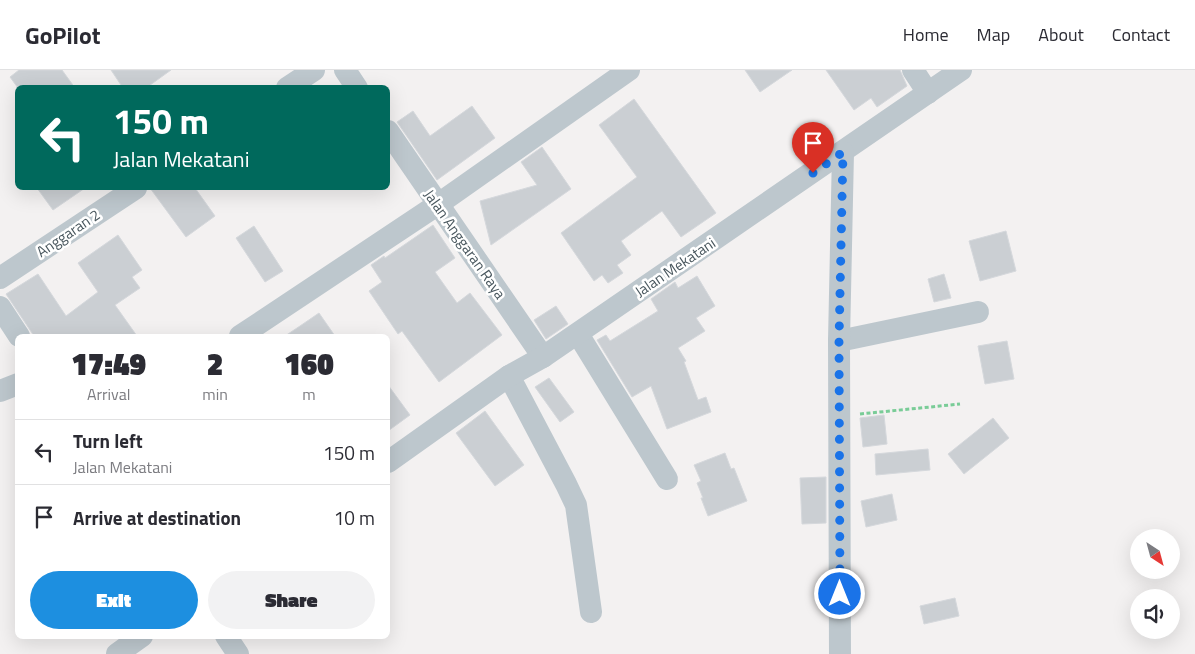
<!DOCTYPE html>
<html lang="en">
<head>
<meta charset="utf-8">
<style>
  :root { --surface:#fff; --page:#f2f2f3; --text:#2b2b33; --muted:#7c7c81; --line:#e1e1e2; --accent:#1d8fe0 }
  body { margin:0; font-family:"Titillium Web",sans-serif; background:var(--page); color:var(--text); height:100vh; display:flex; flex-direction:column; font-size:19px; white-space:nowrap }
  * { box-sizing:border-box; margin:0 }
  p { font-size:16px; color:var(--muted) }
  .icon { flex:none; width:28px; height:28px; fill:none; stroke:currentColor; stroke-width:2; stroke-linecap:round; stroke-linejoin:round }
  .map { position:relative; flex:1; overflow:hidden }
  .sheet { position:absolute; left:15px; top:264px; width:375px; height:305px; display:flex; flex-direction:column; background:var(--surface); border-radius:8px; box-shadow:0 5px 20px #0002 }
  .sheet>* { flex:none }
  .hud { position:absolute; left:15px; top:15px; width:375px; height:105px; border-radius:8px; box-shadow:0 5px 20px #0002; background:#00695c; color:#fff; overflow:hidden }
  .needle { width:32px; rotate:144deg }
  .buttons { position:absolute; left:1130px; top:459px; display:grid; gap:10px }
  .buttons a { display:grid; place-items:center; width:50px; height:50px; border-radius:50%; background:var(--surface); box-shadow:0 5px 20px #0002; font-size:25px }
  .pin { position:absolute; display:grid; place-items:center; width:42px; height:42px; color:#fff; margin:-51px -21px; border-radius:50% 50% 50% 0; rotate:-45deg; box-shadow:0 0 5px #0007 }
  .pin .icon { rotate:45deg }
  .me { position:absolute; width:55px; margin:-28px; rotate:0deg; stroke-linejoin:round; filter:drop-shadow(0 0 4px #0008) }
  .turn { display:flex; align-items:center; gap:18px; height:105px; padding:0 15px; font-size:22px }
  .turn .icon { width:65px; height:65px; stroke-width:2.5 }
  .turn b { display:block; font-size:35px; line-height:42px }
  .eta { display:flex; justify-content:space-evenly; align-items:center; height:85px; text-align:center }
  .eta b { font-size:30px; font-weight:800; line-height:35px }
  .primary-button { display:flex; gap:10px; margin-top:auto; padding:10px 15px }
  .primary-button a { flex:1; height:58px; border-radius:30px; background:var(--accent); color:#fff; font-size:20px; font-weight:800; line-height:58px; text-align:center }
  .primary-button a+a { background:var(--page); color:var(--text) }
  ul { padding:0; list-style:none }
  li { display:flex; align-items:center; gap:15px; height:65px; padding:0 15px; border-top:1px solid var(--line) }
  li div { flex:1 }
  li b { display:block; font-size:19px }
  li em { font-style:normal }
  header { display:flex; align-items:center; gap:30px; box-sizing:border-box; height:70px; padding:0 25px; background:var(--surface); border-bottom:1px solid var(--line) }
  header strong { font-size:24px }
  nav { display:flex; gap:28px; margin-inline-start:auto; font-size:18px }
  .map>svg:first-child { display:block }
  .building { fill:#cbcfd3; stroke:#d5d8dc }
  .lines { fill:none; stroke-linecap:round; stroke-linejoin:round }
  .path { stroke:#79cc97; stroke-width:3; stroke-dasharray:4 2.5; stroke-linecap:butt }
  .minor { stroke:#bdc7cd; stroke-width:22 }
  .route { stroke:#1a73e8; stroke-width:9; stroke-dasharray:0 16.2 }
  .labels { text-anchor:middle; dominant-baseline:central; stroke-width:5; stroke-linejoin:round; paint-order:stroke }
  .street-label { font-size:15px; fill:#49575e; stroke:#fff }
</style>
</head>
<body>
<header>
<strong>GoPilot</strong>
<nav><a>Home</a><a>Map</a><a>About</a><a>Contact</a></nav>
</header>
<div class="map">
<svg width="1195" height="584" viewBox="0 0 1195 584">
  <rect width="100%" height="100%" fill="#f3f1f1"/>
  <g class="building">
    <path d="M19 0H62L75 18H18L10 7Z"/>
    <path d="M111 0H171L146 18H123Z"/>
    <path d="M745 0H792L760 22Z"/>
    <path d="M826 0H900L907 16 877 37 871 28 854 40Z"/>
    <path d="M634 29 716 143 681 167 662 141 621 171 631 185 617 195 623 203 608 213 602 205 594 211 561 163 637 107 599 55Z"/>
    <path d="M472 36 495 68 437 110 397 52 413 41 430 66Z"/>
    <path d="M542 77 571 119 491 175 480 131 537 115 521 92Z"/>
    <path d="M37 118H85L53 140Z"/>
    <path d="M150 118H195L215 146 186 167Z"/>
    <path d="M433 155 455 188 435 202 457 233 470 223 502 265 439 312 402 261 398 264 369 221 382 212 371 195 384 186 385 188Z"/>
    <path d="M254 156 283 201 265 212 236 168Z"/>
    <path d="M1006 161 1016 201 980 211 969 171Z"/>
    <path d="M118 165 142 200 132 207 140 218 115 235 137 266H34L6 224 38 204 66 246 98 222 78 193Z"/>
    <path d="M944 204 951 228 934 232 928 209Z"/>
    <path d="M697 206 715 236 696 248 705 261 678 278 686 291 684 292 698 330 706 327 711 342 667 359 651 316 632 327 597 270 606 265 610 271 658 241 651 229 675 212 678 218Z"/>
    <path d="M556 236 568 254 546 269 534 250Z"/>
    <path d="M319 243 335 266H285L300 256Z"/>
    <path d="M1007 271 1014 309 985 314 978 276Z"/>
    <path d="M549 308 574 342 560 352 535 317Z"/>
    <path d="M388 315 410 345 388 361Z"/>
    <path d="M485 341 524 395 495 416 456 363Z"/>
    <path d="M884 345 887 374 863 377 860 348Z"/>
    <path d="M993 348 1009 368 964 404 948 384Z"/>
    <path d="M928 379 930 400 876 405 875 384Z"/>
    <path d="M725 383 731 399 734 398 747 431 708 446 701 428H703L697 413 701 411 694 395Z"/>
    <path d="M826 407V453L802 454 800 408Z"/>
    <path d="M892 424 897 450 866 457 861 431Z"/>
    <path d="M955 528 959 546 924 554 920 536Z"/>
  </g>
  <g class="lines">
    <path class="path" d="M860 344 960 334"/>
    <g class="minor">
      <path d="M345 0 357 18"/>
      <path d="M913 0 928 23"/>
      <path d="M287 18 314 0"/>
      <path d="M388 61 543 287"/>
      <path d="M0 208 136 118"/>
      <path d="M0 237 19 266"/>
      <path d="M578 264 667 409"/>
      <path d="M240 266 437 135 629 0"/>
      <path d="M839 271 978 242"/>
      <path d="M509 306 566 414 576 435 591 542"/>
      <path d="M0 321 18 314"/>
      <path d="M388 392 509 306 543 287 961 0"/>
      <path d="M226 566 238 584"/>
      <path d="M117 584 142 566"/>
      <path d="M840 584 839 271 843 82"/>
    </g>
  </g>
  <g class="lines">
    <path class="route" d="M813 103 843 82 839 271 840 524"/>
  </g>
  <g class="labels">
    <g class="street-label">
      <text transform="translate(68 163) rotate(-34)">Anggaran 2</text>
      <text transform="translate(465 174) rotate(55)">Jalan Anggaran Raya</text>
      <text transform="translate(675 197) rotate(-34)">Jalan Mekatani</text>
    </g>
  </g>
</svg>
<div class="buttons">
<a><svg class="needle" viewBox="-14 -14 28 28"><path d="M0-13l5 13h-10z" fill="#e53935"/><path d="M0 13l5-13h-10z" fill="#7c7c81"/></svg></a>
<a><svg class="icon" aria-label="sound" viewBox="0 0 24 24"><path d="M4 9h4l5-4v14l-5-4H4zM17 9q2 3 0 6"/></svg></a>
</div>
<div class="pin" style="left:813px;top:103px;background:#d93025"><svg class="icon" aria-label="arrive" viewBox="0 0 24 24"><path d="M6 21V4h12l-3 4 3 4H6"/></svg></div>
<svg class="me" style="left:840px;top:524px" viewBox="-20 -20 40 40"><circle r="17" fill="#1a73e8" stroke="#fff" stroke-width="3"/><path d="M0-11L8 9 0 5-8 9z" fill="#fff"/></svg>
<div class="hud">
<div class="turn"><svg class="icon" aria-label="left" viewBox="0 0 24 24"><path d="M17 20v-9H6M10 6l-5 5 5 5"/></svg><div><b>150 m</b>Jalan Mekatani</div></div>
</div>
<section class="sheet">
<div class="eta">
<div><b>17:49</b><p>Arrival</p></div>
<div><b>2</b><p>min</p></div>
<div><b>160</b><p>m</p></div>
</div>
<ul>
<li><svg class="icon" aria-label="left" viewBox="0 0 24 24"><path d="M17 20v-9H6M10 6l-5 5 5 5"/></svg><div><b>Turn left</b><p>Jalan Mekatani</p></div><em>150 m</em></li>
<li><svg class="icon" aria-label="arrive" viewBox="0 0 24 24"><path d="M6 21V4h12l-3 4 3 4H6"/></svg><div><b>Arrive at destination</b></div><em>10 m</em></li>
</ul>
<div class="primary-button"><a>Exit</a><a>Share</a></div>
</section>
</div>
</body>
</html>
